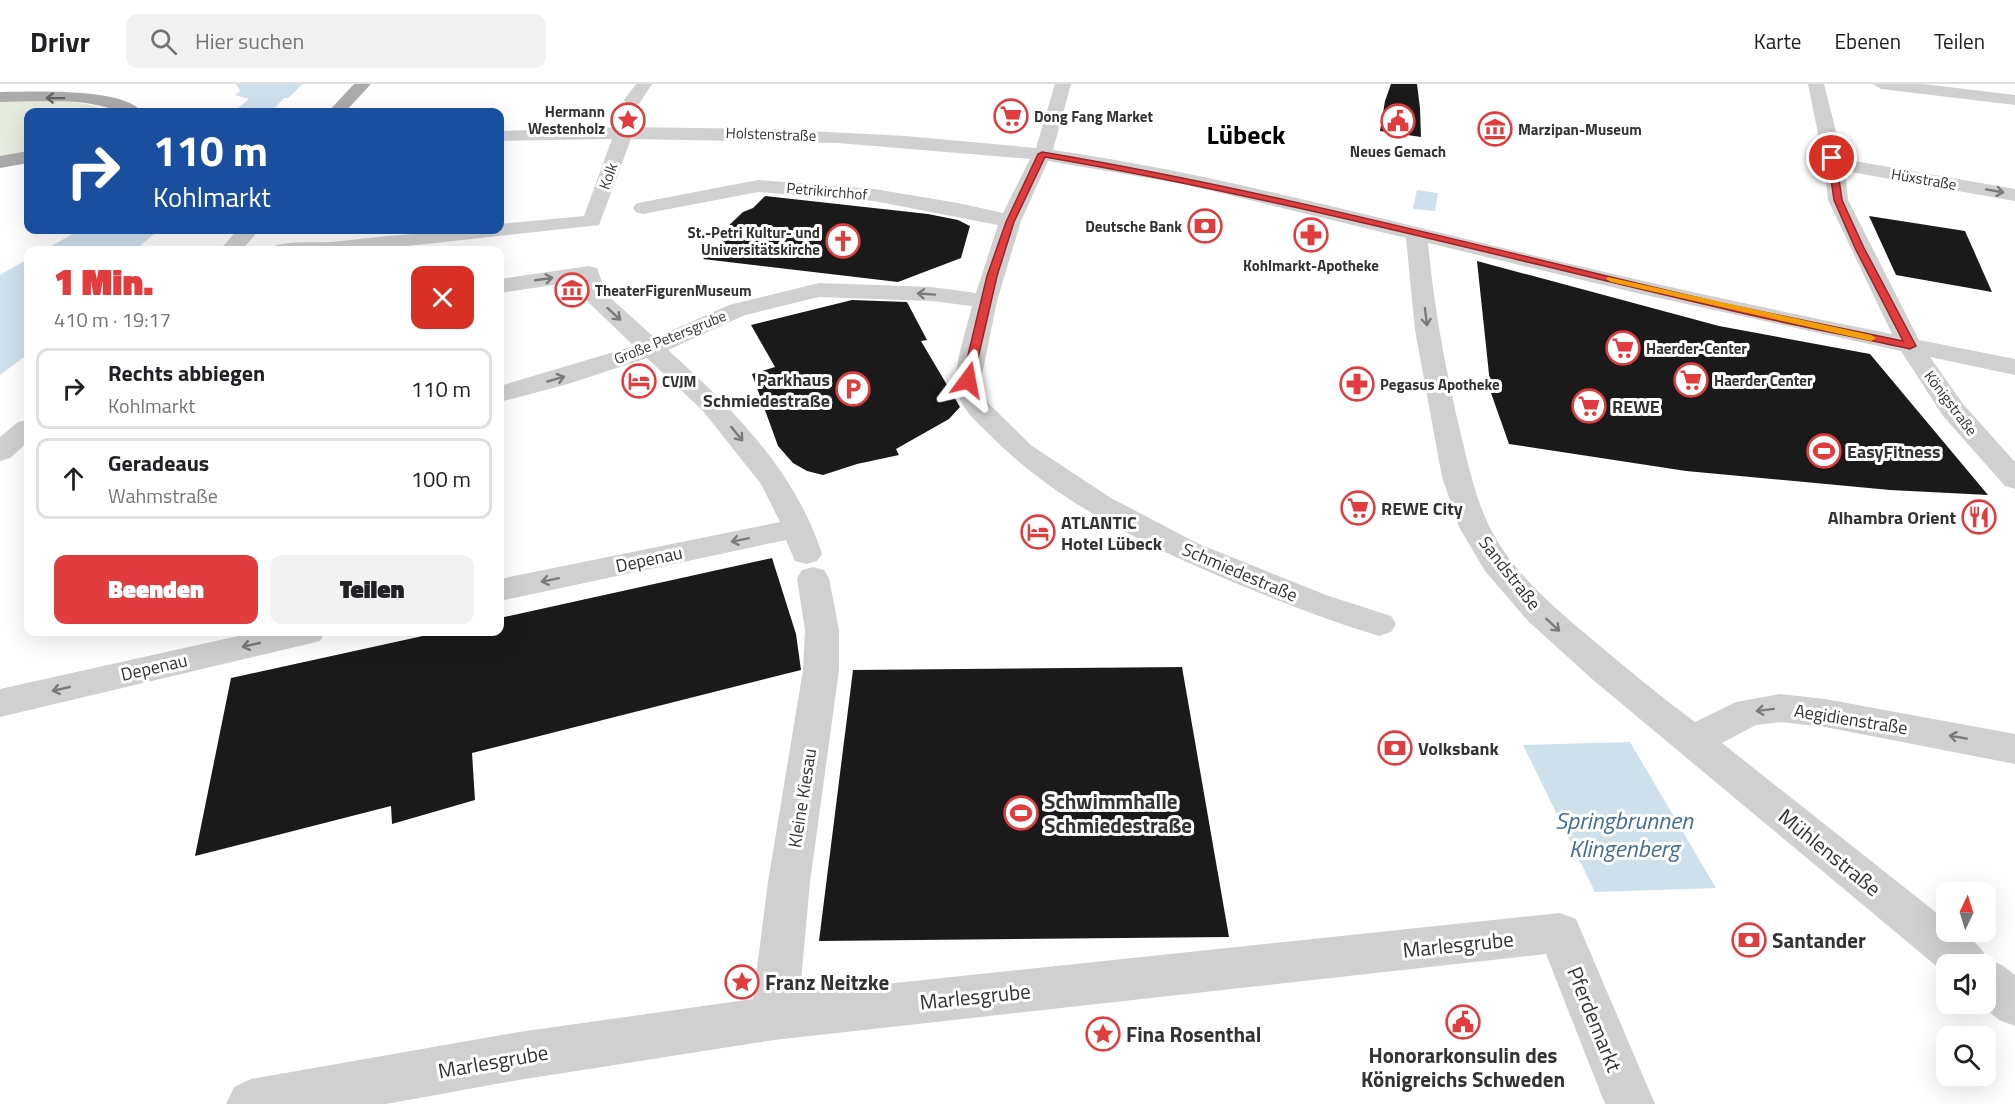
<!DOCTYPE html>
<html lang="de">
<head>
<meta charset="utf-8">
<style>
  :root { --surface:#fff; --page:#f2f2f2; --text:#202124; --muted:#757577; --line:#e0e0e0; --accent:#e23d3e }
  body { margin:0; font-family:"Titillium Web",sans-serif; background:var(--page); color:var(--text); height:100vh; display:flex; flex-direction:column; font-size:22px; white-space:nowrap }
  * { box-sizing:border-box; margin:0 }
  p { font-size:20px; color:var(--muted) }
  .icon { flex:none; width:33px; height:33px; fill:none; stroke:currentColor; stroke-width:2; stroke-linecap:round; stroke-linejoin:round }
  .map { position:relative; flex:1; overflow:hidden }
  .details { position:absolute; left:24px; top:162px; width:480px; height:390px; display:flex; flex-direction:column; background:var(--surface); border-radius:12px; box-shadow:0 6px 24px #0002 }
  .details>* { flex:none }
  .guide { position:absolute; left:24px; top:24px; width:480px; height:126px; border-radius:12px; box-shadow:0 6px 24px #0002; background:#1a4fa0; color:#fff; overflow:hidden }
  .needle { width:39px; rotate:4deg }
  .buttons { position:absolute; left:1936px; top:798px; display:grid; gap:12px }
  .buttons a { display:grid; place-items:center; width:60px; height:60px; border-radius:12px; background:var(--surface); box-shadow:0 6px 24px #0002; font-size:30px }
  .pin { position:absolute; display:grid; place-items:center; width:51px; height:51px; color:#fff; margin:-26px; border:3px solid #fff; border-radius:50%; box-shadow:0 2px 6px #0007 }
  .me { position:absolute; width:66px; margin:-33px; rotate:13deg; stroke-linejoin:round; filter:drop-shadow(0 0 4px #0008) }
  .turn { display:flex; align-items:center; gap:21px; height:126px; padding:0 30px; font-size:27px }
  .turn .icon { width:78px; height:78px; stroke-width:2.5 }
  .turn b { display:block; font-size:42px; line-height:51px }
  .round { display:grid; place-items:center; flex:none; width:63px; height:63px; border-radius:12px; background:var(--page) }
  .head { display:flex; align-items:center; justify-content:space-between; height:102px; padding:0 30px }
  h1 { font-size:36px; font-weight:800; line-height:45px; color:var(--accent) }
  .action { display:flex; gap:12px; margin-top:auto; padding:12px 30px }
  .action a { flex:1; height:69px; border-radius:12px; background:var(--accent); color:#fff; font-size:24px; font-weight:800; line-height:69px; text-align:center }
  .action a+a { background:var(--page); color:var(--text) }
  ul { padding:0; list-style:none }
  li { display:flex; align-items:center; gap:18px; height:81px; margin:0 12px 9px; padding:0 18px; border:3px solid var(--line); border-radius:12px }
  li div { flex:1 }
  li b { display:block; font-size:22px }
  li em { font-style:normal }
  header { display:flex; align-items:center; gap:36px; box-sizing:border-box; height:84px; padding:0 30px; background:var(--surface); border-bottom:2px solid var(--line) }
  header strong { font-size:28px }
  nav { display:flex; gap:33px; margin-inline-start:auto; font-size:21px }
  .search { width:420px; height:54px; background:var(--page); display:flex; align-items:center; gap:15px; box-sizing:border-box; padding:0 21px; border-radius:12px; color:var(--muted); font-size:22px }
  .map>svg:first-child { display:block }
  .green { fill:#e5ebdf }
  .water { fill:#cfe0ed }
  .building { fill:#1a1a1a }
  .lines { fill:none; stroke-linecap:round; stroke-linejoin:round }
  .minor { fill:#d0d0d0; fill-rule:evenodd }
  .major { fill:#ababab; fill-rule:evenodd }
  .oneway { stroke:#636363 }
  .oneway2 { stroke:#7a7a7a }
  .route { fill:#e23d3e; stroke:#932828; stroke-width:1.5 }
  .slow { fill:#f59e0b }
  .labels { text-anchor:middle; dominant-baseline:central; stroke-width:6; stroke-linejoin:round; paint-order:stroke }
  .far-poi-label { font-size:15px; font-weight:bold; fill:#333; stroke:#fff; text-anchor:start }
  .far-street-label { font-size:15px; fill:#333; stroke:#fff }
  .poi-label { font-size:18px; font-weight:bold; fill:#333; stroke:#fff; text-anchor:start }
  .street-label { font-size:18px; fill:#333; stroke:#fff }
  .near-poi-label { font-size:21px; font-weight:bold; fill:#333; stroke:#fff; text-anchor:start }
  .near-street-label { font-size:21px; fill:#333; stroke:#fff }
  .near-water-label { font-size:24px; font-style:italic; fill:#416f94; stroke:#fff }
  .far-town-label { font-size:26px; font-weight:bold; fill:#000; stroke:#fff }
</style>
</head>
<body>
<header>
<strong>Drivr</strong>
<div class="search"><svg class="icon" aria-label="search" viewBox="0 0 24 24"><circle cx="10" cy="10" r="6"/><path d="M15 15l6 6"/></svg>Hier suchen</div>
<nav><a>Karte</a><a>Ebenen</a><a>Teilen</a></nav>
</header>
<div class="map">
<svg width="2015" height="1020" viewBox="0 0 2015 1020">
  <rect width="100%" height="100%" fill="#fff"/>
  <path class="green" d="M0 18C31 19 82 12 108 28H28V68L0 72Z"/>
  <g class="water">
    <path d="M236 0H303L288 14H284L271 28H233L249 15 235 11 240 7Z"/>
    <path d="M1417 106 1438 109 1435 127 1413 125Z"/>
    <path d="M80 146H159L135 166H44Z"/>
    <path d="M28 175V270L0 291V191Z"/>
    <path d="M1630 658 1716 804 1595 808 1523 661Z"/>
  </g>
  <g class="building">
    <path d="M1391 0H1417L1420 24 1421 53 1380 47 1385 17Z"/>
    <path d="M765 112 928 130 958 136 970 142 961 174 898 198 703 175 723 155 722 148 743 128 753 124Z"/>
    <path d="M1869 132 1965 147 1992 208 1896 191Z"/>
    <path d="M1477 177 1719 242 1870 270 1988 411 1890 406 1686 387 1509 360 1491 309Z"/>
    <path d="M852 216 907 218 927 256 921 257 960 323 949 335 896 365 899 371 857 380 823 391 807 387 793 379 778 362 752 290 775 283 751 241Z"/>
    <path d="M772 474 796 550 801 586 472 669 475 716 392 740 391 722 195 772 231 594 441 548H500V534Z"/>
    <path d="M1182 583 1229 853 819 857 853 586Z"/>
  </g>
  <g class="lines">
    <g class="minor">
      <path d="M636 0H652L639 20H627L624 16Z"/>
      <path d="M1055 0H1071L1053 66C1192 86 1326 121 1462 154 1604 189 1748 221 1892 250L1828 116 1824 79 1808 0H1824L1843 75 2015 105V117L1845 87 1848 116 1919 256 2015 275V291L1930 273 1963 320 2015 378V405L2005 402 1943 332 1901 267 1641 210 1428 159C1434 224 1446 288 1461 351 1470 388 1478 426 1498 458 1522 497 1558 527 1593 556 1626 584 1660 612 1695 638L1736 618 1780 610 1825 615 2015 650V680L1825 643 1780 638 1756 641 1722 659 1947 837V848C1965 848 1980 859 1987 875L2002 881 2015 891V942L1999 936 1980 920H1986V880H1947V891L1592 595 1528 537 1485 487 1459 443 1442 393 1415 246 1406 154 1183 100 1048 77 1021 137 997 217 981 296 983 310 989 320 1032 362 1111 414 1199 460 1326 511 1391 532 1396 540 1391 548 1379 552C1329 537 1281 518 1233 498 1147 462 1055 418 989 350 977 339 964 327 958 311 950 292 967 244 972 222L931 217 819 213 745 231 668 266C732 324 795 386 822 470L817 477 806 480 795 477 786 456 500 517V495L780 438 761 400 703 327 647 274 568 300 500 318V302L634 262 587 217 580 197 500 209V195L589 182 597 184 606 210 655 254 729 221 819 199 931 203 976 209 998 141 874 117 758 108 643 130 636 128 633 124 636 120 643 118 758 96 874 105 958 119 1003 129 1030 75 838 59 631 55 599 141 371 166H273L276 161C294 157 314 159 332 158 388 152 443 146 500 146V140L584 132 612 55 500 57V47L624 43 770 45 905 52 1036 64Z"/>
      <path d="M1873 0H1923L2015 11V21L1881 5Z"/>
      <path d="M237 146H259L242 166H220Z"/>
      <path d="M28 336V358L10 374 0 377V353L18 338Z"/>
      <path d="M813 483 824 486 829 494 839 546V586L810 798 800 909 1560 829 1576 835 1655 1020H1605L1546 870 774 956 519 996 386 1020H226L234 1003 251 995 519 948 753 915 768 798 803 586 805 546 797 494 802 486Z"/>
      <path d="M256 548H325L320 557 308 560 0 633V605Z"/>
    </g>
    <g class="major">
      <path d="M354 0H371L345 28H328Z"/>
      <path d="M0 8C30 8 123 3 142 28 122 30 106 22 86 19 58 16 29 18 0 18Z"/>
      <path d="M28 67V79L0 84V72Z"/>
    </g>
  </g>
  <defs><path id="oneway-shaft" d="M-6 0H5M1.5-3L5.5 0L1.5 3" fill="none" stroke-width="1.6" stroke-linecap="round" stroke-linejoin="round" transform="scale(1.5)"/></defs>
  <use class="oneway" href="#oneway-shaft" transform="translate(55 14) rotate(-179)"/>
  <g class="oneway2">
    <use href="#oneway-shaft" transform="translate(1995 107) rotate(10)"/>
    <use href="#oneway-shaft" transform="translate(544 195) rotate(-8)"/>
    <use href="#oneway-shaft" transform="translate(926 210) rotate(-176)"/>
    <use href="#oneway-shaft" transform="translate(614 230) rotate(42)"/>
    <use href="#oneway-shaft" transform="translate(1426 233) rotate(83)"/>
    <use href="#oneway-shaft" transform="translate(556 295) rotate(-16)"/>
    <use href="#oneway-shaft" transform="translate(737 350) rotate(51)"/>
    <use href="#oneway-shaft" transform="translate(740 456) rotate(168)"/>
    <use href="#oneway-shaft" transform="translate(550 496) rotate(168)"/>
    <use href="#oneway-shaft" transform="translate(1553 541) rotate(43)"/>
    <use href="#oneway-shaft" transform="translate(251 561) rotate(167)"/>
    <use href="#oneway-shaft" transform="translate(61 605) rotate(167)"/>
    <use href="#oneway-shaft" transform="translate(1765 626) rotate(173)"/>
    <use href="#oneway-shaft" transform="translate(1958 653) rotate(-170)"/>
  </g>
  <path class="route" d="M1042 68C1276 107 1504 169 1734 222 1790 234 1847 245 1903 257L1855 164 1834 116 1828 74 1832 71 1836 74 1842 116 1864 164 1916 262 1910 265C1851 252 1792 241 1733 227 1504 174 1277 113 1045 73L1014 138 997 192 973 296 968 300 964 299 962 296 987 192 1006 138 1038 70Z"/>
  <path class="slow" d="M1608 193 1871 251 1876 254 1871 257 1611 198 1606 195Z"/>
  <defs>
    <symbol id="supermarket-ring" viewBox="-11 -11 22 22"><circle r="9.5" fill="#fff" stroke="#e23d3e" stroke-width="1.5"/><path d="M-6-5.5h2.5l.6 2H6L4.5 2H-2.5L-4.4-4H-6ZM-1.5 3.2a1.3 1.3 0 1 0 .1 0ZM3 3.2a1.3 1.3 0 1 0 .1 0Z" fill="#e23d3e"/></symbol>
    <symbol id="sight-ring" viewBox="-11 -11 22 22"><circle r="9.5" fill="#fff" stroke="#e23d3e" stroke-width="1.5"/><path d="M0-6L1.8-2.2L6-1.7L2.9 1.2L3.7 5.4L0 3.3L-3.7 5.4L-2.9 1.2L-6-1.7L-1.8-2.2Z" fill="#e23d3e"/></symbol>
    <symbol id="civic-ring" viewBox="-11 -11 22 22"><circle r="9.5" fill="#fff" stroke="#e23d3e" stroke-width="1.5"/><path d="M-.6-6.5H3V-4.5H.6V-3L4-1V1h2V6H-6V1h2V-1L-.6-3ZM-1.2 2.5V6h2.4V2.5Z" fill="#e23d3e"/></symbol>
    <symbol id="museum-ring" viewBox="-11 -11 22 22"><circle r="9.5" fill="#fff" stroke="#e23d3e" stroke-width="1.5"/><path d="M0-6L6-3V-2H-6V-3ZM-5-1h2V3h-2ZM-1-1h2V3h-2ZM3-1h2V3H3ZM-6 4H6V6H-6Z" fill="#e23d3e"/></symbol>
    <symbol id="bank-ring" viewBox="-11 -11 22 22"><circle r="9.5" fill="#fff" stroke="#e23d3e" stroke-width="1.5"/><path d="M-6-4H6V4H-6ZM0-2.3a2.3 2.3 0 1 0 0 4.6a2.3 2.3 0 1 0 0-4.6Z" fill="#e23d3e"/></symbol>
    <symbol id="pharmacy-ring" viewBox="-11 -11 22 22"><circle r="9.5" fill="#fff" stroke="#e23d3e" stroke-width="1.5"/><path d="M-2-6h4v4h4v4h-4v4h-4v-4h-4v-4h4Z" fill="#e23d3e"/></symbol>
    <symbol id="church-ring" viewBox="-11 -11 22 22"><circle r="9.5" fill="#fff" stroke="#e23d3e" stroke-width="1.5"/><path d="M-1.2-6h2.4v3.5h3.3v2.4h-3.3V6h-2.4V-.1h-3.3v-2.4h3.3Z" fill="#e23d3e"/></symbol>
    <symbol id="hotel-ring" viewBox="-11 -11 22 22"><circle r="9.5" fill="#fff" stroke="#e23d3e" stroke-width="1.5"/><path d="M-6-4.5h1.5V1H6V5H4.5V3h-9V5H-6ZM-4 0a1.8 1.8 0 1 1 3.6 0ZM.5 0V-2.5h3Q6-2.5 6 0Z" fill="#e23d3e"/></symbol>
    <symbol id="parking-ring" viewBox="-11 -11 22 22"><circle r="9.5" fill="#fff" stroke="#e23d3e" stroke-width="1.5"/><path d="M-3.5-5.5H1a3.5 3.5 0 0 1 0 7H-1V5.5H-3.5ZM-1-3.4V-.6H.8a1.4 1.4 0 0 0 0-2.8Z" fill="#e23d3e"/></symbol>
    <symbol id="stadium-ring" viewBox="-11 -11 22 22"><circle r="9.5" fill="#fff" stroke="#e23d3e" stroke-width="1.5"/><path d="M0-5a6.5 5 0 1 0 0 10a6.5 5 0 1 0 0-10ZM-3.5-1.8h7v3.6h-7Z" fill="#e23d3e"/></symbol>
    <symbol id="restaurant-ring" viewBox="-11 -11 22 22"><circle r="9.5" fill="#fff" stroke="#e23d3e" stroke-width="1.5"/><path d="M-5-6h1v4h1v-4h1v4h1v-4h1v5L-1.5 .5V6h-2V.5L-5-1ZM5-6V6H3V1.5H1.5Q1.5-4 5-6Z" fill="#e23d3e"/></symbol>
  </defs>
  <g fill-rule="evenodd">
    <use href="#supermarket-ring" x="992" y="13" width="38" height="38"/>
    <use href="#sight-ring" x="609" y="17" width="38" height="38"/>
    <use href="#civic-ring" x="1379" y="18" width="38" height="38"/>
    <use href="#museum-ring" x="1476" y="26" width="38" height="38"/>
    <use href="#bank-ring" x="1186" y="123" width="38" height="38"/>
    <use href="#pharmacy-ring" x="1292" y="132" width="38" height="38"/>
    <use href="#church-ring" x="824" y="138" width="38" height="38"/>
    <use href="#museum-ring" x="553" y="187" width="38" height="38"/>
    <use href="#supermarket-ring" x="1604" y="245" width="38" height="38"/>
    <use href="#supermarket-ring" x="1672" y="277" width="38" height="38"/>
    <use href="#hotel-ring" x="620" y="278" width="38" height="38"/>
    <use href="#pharmacy-ring" x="1338" y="281" width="38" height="38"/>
    <use href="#parking-ring" x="834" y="286" width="38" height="38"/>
    <use href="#supermarket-ring" x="1570" y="303" width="38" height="38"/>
    <use href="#stadium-ring" x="1805" y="348" width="38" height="38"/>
    <use href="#supermarket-ring" x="1339" y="405" width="38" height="38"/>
    <use href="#restaurant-ring" x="1960" y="414" width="38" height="38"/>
    <use href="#hotel-ring" x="1019" y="429" width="38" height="38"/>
    <use href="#bank-ring" x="1376" y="645" width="38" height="38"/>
    <use href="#stadium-ring" x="1002" y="710" width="38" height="38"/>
    <use href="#bank-ring" x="1730" y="837" width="38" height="38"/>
    <use href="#sight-ring" x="723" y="879" width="38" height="38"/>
    <use href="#civic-ring" x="1444" y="919" width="38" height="38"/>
    <use href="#sight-ring" x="1084" y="931" width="38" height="38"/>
  </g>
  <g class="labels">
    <g class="far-poi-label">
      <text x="605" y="27" text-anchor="end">Hermann<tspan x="605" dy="17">Westenholz</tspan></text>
      <text x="1034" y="32">Dong Fang Market</text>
      <text x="1518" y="45">Marzipan-Museum</text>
      <text x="1398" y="67" text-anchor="middle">Neues Gemach</text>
      <text x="1182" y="142" text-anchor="end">Deutsche Bank</text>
      <text x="820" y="148" text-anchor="end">St.-Petri Kultur- und<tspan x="820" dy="17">Universitätskirche</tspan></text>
      <text x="1311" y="181" text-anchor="middle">Kohlmarkt-Apotheke</text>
      <text x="595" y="206">TheaterFigurenMuseum</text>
      <text x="1646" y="264">Haerder-Center</text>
      <text x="1714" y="296">Haerder Center</text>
      <text x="662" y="297">CVJM</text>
      <text x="1380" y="300">Pegasus Apotheke</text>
    </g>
    <g class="far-street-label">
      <text transform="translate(771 50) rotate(2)">Holstenstraße</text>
      <text transform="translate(608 92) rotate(-70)">Kolk</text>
      <text transform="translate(1924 95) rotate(10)">Hüxstraße</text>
      <text transform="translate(827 107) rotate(5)">Petrikirchhof</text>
      <text transform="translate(670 253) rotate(-22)">Große Petersgrube</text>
      <text transform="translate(1951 319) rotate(53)">Königstraße</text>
    </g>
    <g class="poi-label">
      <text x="830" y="295" text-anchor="end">Parkhaus<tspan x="830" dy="21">Schmiedestraße</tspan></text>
      <text x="1612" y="322">REWE</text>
      <text x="1847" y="367">EasyFitness</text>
      <text x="1381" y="424">REWE City</text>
      <text x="1956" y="433" text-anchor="end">Alhambra Orient</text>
      <text x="1061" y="438">ATLANTIC<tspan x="1061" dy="21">Hotel Lübeck</tspan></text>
      <text x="1418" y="664">Volksbank</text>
    </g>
    <g class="street-label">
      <text transform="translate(649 475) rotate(-12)">Depenau</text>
      <text transform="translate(1240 488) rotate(23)">Schmiedestraße</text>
      <text transform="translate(1510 489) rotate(52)">Sandstraße</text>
      <text transform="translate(154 583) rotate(-13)">Depenau</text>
      <text transform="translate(1851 635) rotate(9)">Aegidienstraße</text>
      <text transform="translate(802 714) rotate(-81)">Kleine Kiesau</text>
    </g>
    <g class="near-poi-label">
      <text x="1044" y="717">Schwimmhalle<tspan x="1044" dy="24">Schmiedestraße</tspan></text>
      <text x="1772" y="856">Santander</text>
      <text x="765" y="898">Franz Neitzke</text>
      <text x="1126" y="950">Fina Rosenthal</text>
      <text x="1463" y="971" text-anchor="middle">Honorarkonsulin des<tspan x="1463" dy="24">Königreichs Schweden</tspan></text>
    </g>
    <g class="near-street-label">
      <text transform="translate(1830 768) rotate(39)">Mühlenstraße</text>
      <text transform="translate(1458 860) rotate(-6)">Marlesgrube</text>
      <text transform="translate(975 912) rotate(-6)">Marlesgrube</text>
      <text transform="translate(1595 935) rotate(68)">Pferdemarkt</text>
      <text transform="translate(493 977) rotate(-10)">Marlesgrube</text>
    </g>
    <g class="near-water-label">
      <text x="1624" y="736">Springbrunnen<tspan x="1624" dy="28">Klingenberg</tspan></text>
    </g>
    <g class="far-town-label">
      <text x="1246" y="50">Lübeck</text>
    </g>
  </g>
</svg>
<div class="buttons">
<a><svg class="needle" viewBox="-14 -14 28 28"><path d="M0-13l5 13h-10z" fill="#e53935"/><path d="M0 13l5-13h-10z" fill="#757577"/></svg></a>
<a><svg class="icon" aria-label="sound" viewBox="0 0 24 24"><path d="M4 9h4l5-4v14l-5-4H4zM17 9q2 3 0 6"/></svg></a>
<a><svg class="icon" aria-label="search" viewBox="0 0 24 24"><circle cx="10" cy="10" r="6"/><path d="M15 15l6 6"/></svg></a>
</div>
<div class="pin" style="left:1832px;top:74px;background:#d93025"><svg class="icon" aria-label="arrive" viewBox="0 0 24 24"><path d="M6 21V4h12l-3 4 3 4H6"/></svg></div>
<svg class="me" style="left:968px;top:296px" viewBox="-20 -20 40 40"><path d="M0-17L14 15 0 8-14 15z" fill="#e23d3e" stroke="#fff" stroke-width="4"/></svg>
<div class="guide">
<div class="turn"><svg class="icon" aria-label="right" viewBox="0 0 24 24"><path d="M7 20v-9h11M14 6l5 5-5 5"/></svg><div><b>110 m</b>Kohlmarkt</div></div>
</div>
<section class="details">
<div class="head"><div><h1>1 Min.</h1><p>410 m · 19:17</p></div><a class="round" style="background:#d93025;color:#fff"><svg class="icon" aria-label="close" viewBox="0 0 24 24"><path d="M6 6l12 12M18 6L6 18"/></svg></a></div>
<ul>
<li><svg class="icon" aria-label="right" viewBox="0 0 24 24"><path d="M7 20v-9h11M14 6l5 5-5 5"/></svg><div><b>Rechts abbiegen</b><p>Kohlmarkt</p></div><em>110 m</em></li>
<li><svg class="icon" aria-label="ahead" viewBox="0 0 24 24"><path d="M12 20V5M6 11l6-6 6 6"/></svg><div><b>Geradeaus</b><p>Wahmstraße</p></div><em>100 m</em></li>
</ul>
<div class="action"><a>Beenden</a><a>Teilen</a></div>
</section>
</div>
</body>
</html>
